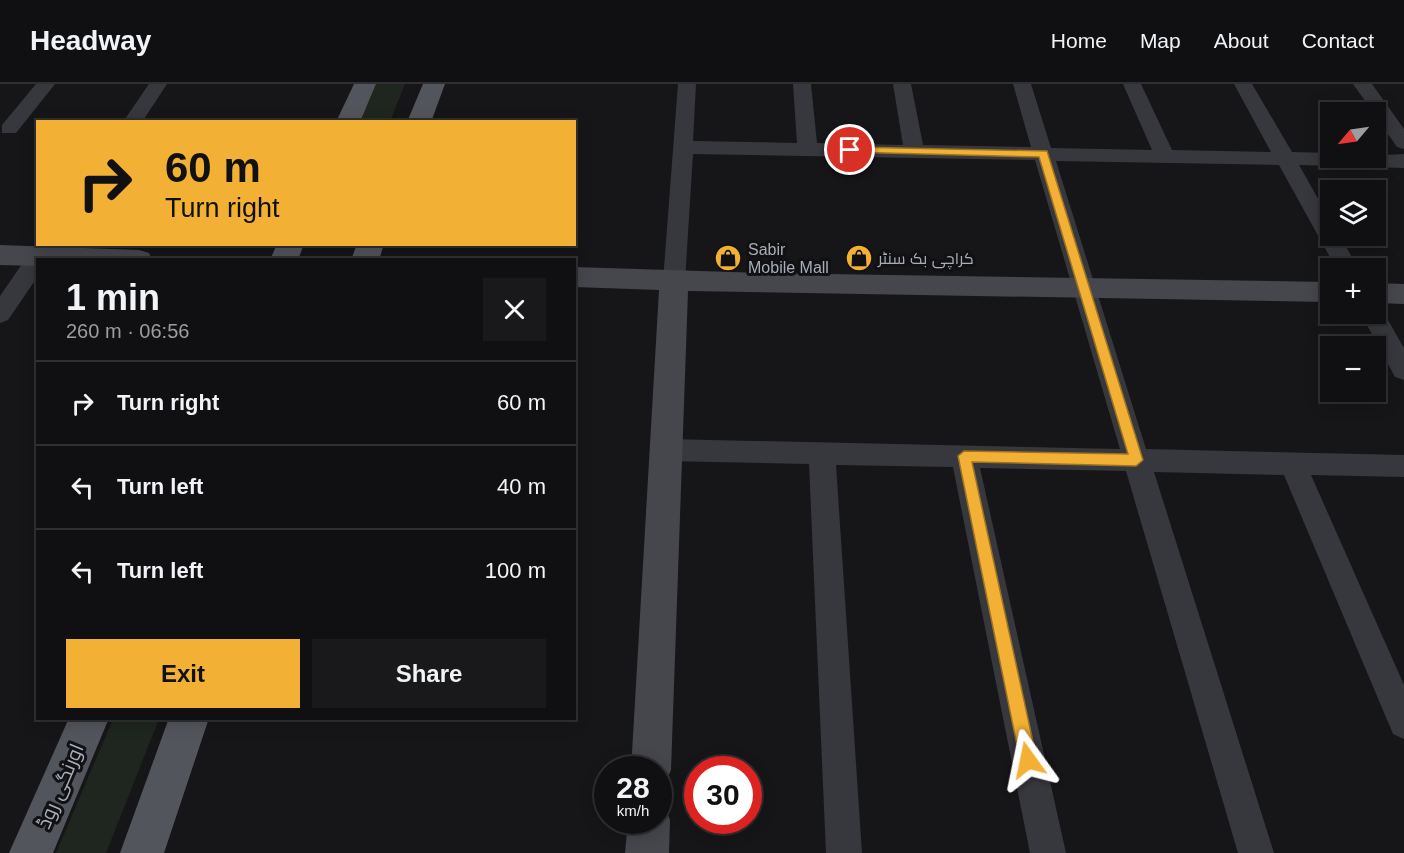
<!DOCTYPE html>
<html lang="en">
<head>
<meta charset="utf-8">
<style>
  :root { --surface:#101012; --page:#19191b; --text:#f1f3f6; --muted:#9c9d9f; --line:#303032; --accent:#f2b134 }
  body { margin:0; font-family:Helvetica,Cairo,sans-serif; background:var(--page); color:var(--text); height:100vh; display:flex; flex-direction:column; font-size:22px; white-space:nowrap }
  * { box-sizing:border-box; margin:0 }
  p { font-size:20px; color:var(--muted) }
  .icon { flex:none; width:33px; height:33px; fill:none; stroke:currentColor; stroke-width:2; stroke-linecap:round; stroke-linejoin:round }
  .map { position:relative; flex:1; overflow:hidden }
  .drawer { position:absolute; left:36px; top:174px; width:540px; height:462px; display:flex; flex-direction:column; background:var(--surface); border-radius:0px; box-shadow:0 3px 15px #0003,0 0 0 2px var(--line) }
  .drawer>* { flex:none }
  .hud { position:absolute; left:36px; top:36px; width:540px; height:126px; border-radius:0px; box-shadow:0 3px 15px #0003,0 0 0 2px var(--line); background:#f2b134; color:#111; overflow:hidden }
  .needle { width:39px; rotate:241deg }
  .tools { position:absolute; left:1320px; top:18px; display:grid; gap:12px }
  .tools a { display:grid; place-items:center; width:66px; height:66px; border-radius:0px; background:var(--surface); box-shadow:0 3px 15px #0003,0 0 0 2px var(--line); font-size:30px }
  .speed { position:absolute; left:594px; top:672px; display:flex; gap:12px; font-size:30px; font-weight:700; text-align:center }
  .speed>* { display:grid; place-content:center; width:78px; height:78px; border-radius:50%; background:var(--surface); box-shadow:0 3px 15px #0003,0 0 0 2px var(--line); line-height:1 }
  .speed small { font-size:15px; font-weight:400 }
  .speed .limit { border:9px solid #d22; background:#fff; color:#111 }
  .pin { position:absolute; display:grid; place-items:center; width:51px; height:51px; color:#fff; margin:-26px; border:3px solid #fff; border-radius:50%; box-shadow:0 2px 6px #0007 }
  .me { position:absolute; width:66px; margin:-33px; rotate:348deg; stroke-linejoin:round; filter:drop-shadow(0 0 4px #0008) }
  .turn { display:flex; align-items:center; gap:21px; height:126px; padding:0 30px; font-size:27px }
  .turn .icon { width:78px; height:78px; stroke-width:2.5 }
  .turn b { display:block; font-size:42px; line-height:51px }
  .round { display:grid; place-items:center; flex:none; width:63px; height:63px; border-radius:0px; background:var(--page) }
  .head { display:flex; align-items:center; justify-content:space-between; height:102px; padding:0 30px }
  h1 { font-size:36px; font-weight:600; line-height:45px }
  .cta { display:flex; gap:12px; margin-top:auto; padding:12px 30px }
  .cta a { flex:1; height:69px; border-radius:0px; background:var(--accent); color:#111; font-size:24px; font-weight:600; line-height:69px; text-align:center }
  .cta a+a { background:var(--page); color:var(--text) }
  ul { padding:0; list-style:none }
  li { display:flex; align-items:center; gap:18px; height:84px; padding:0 30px; border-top:2px solid var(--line) }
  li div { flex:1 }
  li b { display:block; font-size:22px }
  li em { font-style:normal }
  header { display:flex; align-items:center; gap:36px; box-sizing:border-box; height:84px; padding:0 30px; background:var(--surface); border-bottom:2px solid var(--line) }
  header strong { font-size:28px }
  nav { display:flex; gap:33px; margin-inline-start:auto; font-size:21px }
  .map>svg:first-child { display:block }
  .green { fill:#1e261f }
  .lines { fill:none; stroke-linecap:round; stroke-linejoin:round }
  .street { fill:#37383d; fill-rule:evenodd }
  .secondary { fill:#45474d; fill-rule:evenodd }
  .primary { fill:#53555c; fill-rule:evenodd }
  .route { fill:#f2b134; stroke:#9d7322; stroke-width:1.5 }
  .labels { text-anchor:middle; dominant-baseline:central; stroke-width:6; stroke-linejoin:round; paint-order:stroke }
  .poi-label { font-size:16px; fill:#a8adb8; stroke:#111113; text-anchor:start }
  .near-street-label { font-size:20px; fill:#a8adb8; stroke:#111113 }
</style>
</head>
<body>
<header>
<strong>Headway</strong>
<nav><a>Home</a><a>Map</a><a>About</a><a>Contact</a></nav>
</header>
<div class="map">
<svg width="1404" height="769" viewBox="0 0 1404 769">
  <rect width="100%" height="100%" fill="#161618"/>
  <g class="green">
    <path d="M376 0H405L390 37 360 38Z"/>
    <path d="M113 635H159L106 769H56Z"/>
  </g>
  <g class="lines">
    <g class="street">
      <path d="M36 0H55L16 49H2V41Z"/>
      <path d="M149 0H167L142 38H123Z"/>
      <path d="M678 0H696L693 57 797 59 793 0H811L817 59 903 61 893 0H911L923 61 1031 63 1013 0H1031L1051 64 1152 66 1123 0H1141L1172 66 1271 68 1234 0H1252L1292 68 1330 69V74L1404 70V84L1299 81 1330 136V152H1340L1358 184H1336L1279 81 1056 77 1146 365 1404 371V393L1311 391 1404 601V655L1393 650 1284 391 1154 388 1274 769H1238L1126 387 980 384 1066 769H1030L953 383 836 381 862 769H826L809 380 667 377 658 374 654 366 658 358 667 355 1120 365 1035 76 693 70 685 197 682 203 674 205 666 203 663 197Z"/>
      <path d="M1353 0H1372L1404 45V65L1397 63 1376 33V28H1373Z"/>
      <path d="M38 157V160H58L48 176H38V192L8 236 0 239V212Z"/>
      <path d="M1376 222 1381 224 1404 264V296L1395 293 1361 230H1376Z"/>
    </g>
    <g class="secondary">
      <path d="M0 161 139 166 149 169 152 176H38V182L0 181Z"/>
      <path d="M574 183 763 189 1330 198V218L688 207 671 686 665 700 658 703V686H631L659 206 574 203Z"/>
      <path d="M1376 199 1404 200V220L1376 219Z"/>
      <path d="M658 719 664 721 670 736 669 769H625L628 736H658Z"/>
    </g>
    <g class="primary">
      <path d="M354 0H376L360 38H336Z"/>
      <path d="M423 0H445L431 38H407Z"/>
      <path d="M277 160H304L298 176H270Z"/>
      <path d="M357 160H384L379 176H351Z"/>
      <path d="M69 634H109L53 769H9Z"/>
      <path d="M169 634H209L164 769H120Z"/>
    </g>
  </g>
  <path class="route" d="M850 63 1047 67 1143 376 1136 382 972 378 1037 676 1034 682 1028 684 1022 682 1020 676 958 372 964 367 1128 370 1039 73 846 68 845 66Z"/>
  <defs>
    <symbol id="shop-disc" viewBox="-11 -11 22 22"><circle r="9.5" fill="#f2b134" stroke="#111113"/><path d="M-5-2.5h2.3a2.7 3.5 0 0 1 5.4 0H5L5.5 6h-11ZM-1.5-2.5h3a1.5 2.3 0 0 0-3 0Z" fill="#111"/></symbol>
  </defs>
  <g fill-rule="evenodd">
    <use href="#shop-disc" x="713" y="159" width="30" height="30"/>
    <use href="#shop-disc" x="844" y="159" width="30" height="30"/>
  </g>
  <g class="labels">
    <g class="poi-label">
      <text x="748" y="165">Sabir<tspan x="748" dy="18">Mobile Mall</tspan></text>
      <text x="878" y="174">کراچی بک سنٹر</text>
    </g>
    <g class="near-street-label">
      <text transform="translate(60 702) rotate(-67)">اورنگی روڈ</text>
    </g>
  </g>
</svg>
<div class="tools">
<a><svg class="needle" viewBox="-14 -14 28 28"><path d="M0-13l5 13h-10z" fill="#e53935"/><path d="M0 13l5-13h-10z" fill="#9c9d9f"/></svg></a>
<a><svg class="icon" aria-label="layers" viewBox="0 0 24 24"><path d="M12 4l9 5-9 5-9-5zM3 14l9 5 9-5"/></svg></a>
<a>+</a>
<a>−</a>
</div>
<div class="speed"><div>28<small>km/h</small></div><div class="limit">30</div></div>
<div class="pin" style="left:850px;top:66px;background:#d93025"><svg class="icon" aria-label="arrive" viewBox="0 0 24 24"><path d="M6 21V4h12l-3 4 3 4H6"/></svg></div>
<svg class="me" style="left:1028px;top:676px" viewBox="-20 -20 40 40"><path d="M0-17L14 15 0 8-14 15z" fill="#f2b134" stroke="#fff" stroke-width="4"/></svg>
<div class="hud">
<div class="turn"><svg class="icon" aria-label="right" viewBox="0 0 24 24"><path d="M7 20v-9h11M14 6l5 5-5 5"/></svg><div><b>60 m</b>Turn right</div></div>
</div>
<section class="drawer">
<div class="head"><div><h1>1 min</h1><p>260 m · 06:56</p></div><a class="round"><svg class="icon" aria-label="close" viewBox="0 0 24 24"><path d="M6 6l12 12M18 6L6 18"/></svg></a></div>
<ul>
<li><svg class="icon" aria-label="right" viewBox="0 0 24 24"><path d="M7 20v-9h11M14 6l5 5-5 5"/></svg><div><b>Turn right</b></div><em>60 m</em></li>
<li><svg class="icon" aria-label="left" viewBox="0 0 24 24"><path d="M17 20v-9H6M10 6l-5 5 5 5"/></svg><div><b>Turn left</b></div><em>40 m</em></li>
<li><svg class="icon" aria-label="left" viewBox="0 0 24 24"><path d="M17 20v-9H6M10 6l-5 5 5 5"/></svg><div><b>Turn left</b></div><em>100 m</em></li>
</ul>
<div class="cta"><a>Exit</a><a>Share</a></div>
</section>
</div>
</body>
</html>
